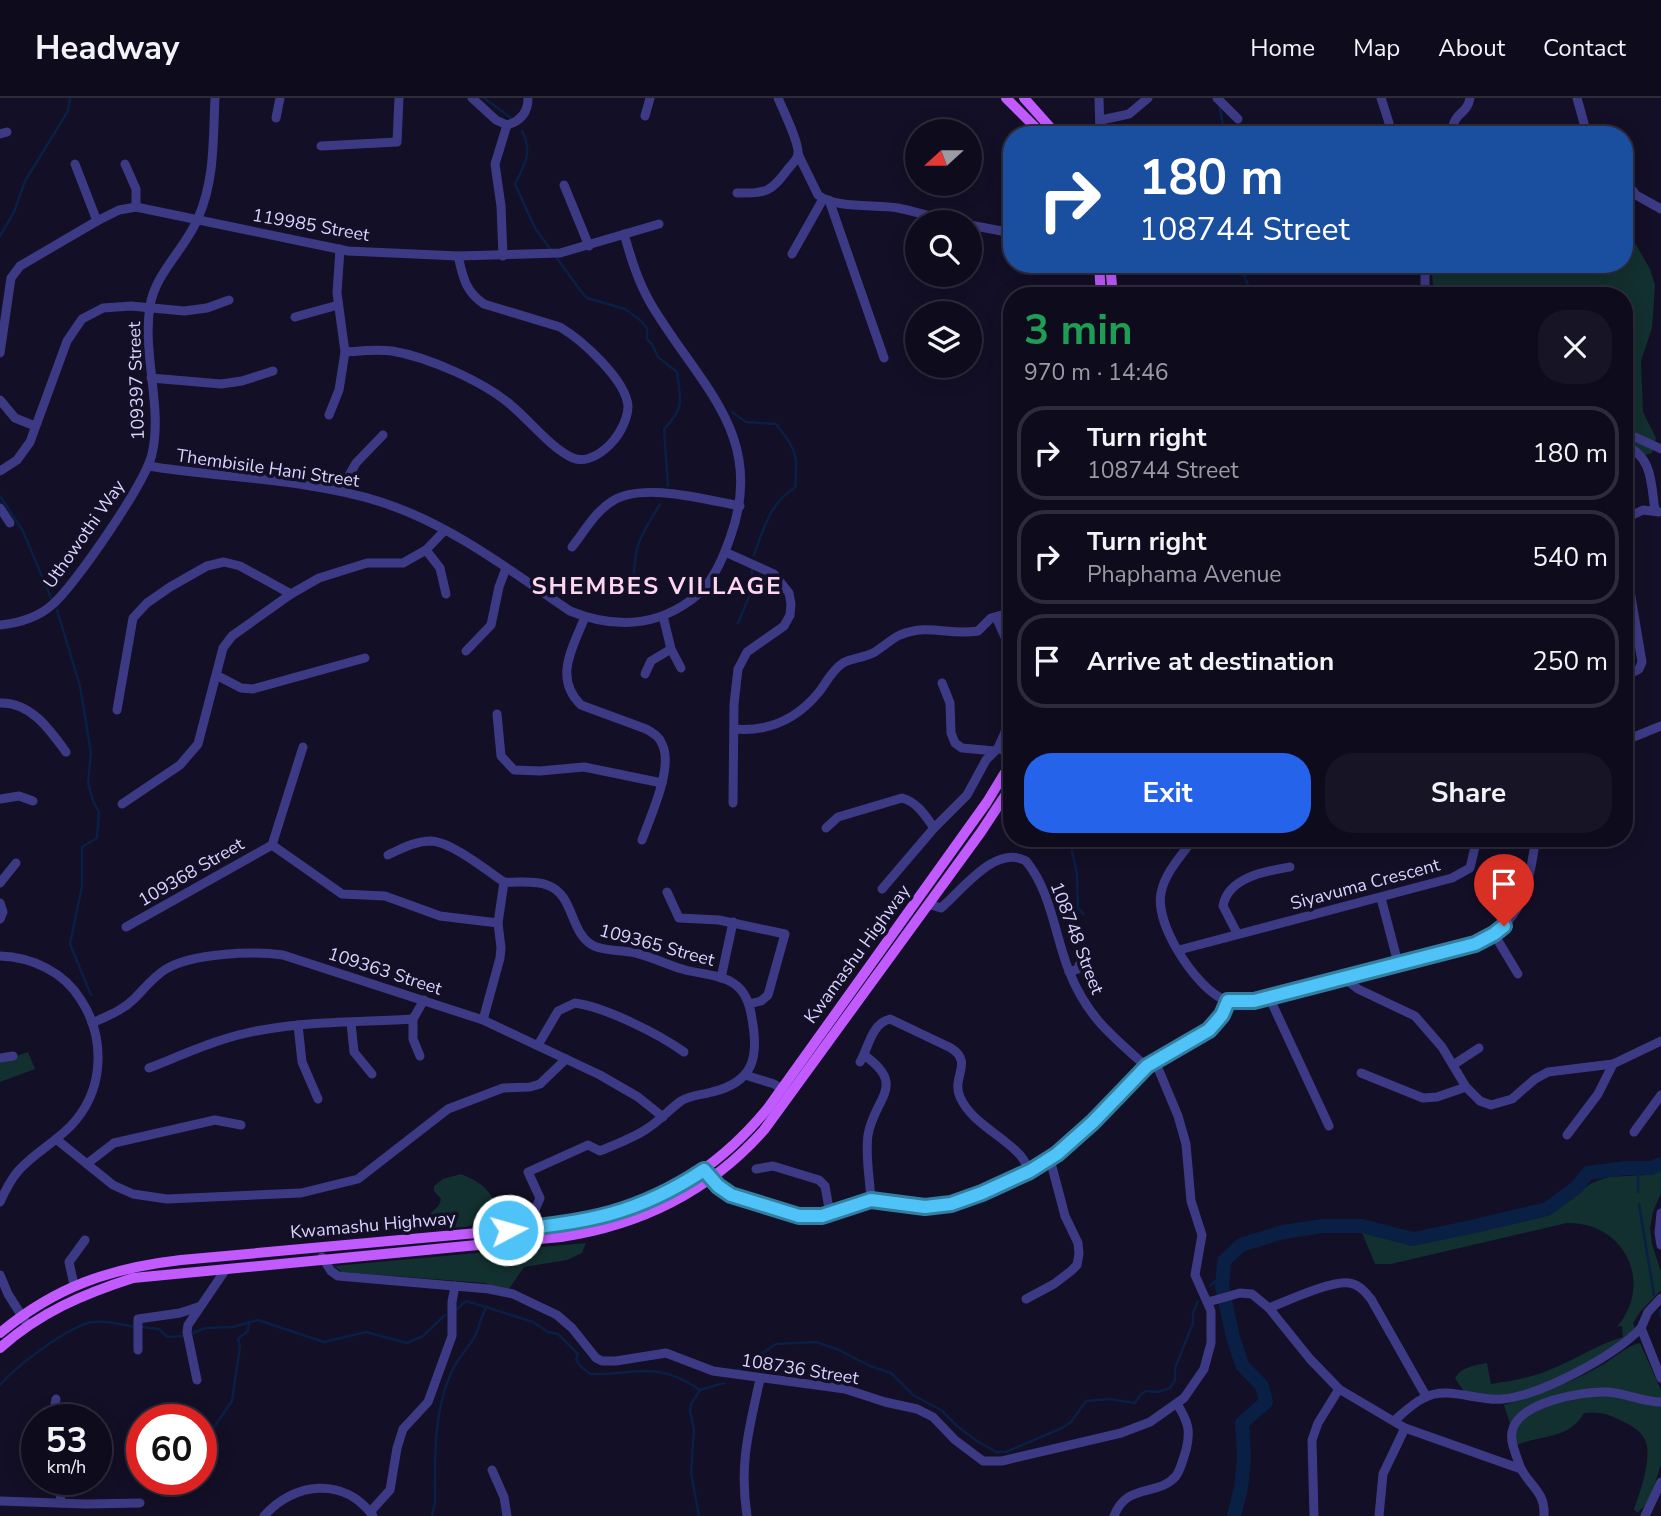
<!DOCTYPE html>
<html lang="en">
<head>
<meta charset="utf-8">
<style>
  :root { --surface:#0e0b1c; --page:#171425; --text:#f1f3f6; --muted:#9b9ba3; --line:#2e2b3b; --accent:#2563eb }
  body { margin:0; font-family:"Nunito Sans",sans-serif; background:var(--page); color:var(--text); height:100vh; display:flex; flex-direction:column; font-size:26px; white-space:nowrap }
  * { box-sizing:border-box; margin:0 }
  p { font-size:23px; color:var(--muted) }
  .icon { flex:none; width:38px; height:38px; fill:none; stroke:currentColor; stroke-width:2; stroke-linecap:round; stroke-linejoin:round }
  .map { position:relative; flex:1; overflow:hidden }
  .sheet { position:absolute; left:1003px; top:189px; width:630px; height:560px; display:flex; flex-direction:column; background:var(--surface); border-radius:28px; box-shadow:0 4px 18px #0003,0 0 0 2px var(--line) }
  .sheet>* { flex:none }
  .top-card { position:absolute; left:1003px; top:28px; width:630px; height:147px; border-radius:28px; box-shadow:0 4px 18px #0003,0 0 0 2px var(--line); background:#1a4fa0; color:#fff; overflow:hidden }
  .needle { width:46px; rotate:249deg }
  .tools { position:absolute; left:905px; top:21px; display:grid; gap:14px }
  .tools a { display:grid; place-items:center; width:77px; height:77px; border-radius:50%; background:var(--surface); box-shadow:0 4px 18px #0003,0 0 0 2px var(--line); font-size:35px }
  .speed { position:absolute; left:21px; top:1306px; display:flex; gap:14px; font-size:35px; font-weight:700; text-align:center }
  .speed>* { display:grid; place-content:center; width:91px; height:91px; border-radius:50%; background:var(--surface); box-shadow:0 4px 18px #0003,0 0 0 2px var(--line); line-height:1 }
  .speed small { font-size:18px; font-weight:400 }
  .speed .limit { border:10px solid #d22; background:#fff; color:#111 }
  .pin { position:absolute; display:grid; place-items:center; width:60px; height:60px; color:#fff; margin:-72px -30px; border-radius:50% 50% 50% 0; rotate:-45deg; box-shadow:0 0 7px #0007 }
  .pin .icon { rotate:45deg }
  .me { position:absolute; width:77px; margin:-38px; rotate:84deg; stroke-linejoin:round; filter:drop-shadow(0 0 5px #0008) }
  .turn { display:flex; align-items:center; gap:24px; height:147px; padding:0 21px; font-size:32px }
  .turn .icon { width:91px; height:91px; stroke-width:2.5 }
  .turn b { display:block; font-size:49px; line-height:60px }
  .round { display:grid; place-items:center; flex:none; width:74px; height:74px; border-radius:28px; background:var(--page) }
  .headline { display:flex; align-items:center; justify-content:space-between; height:119px; padding:0 21px }
  h1 { font-size:42px; font-weight:700; line-height:52px; color:#1e9e55 }
  .primary-button { display:flex; gap:14px; margin-top:auto; padding:14px 21px }
  .primary-button a { flex:1; height:80px; border-radius:28px; background:var(--accent); color:#fff; font-size:28px; font-weight:700; line-height:80px; text-align:center }
  .primary-button a+a { background:var(--page); color:var(--text) }
  ul { padding:0; list-style:none }
  li { display:flex; align-items:center; gap:21px; height:94px; margin:0 14px 10px; padding:0 7px; border:4px solid var(--line); border-radius:28px }
  li div { flex:1 }
  li b { display:block; font-size:26px }
  li em { font-style:normal }
  header { display:flex; align-items:center; gap:42px; box-sizing:border-box; height:98px; padding:0 35px; background:var(--surface); border-bottom:2px solid var(--line) }
  header strong { font-size:33px }
  nav { display:flex; gap:38px; margin-inline-start:auto; font-size:24px }
  .map>svg:first-child { display:block }
  .green { fill:#12302f }
  .lines { fill:none; stroke-linecap:round; stroke-linejoin:round }
  .stream { stroke:#0a1f44; stroke-width:2.5 }
  .river { stroke:#0a1f44; stroke-width:14 }
  .minor { stroke:#3d3a85; stroke-width:9 }
  .major { stroke:#c25bff; stroke-width:10 }
  .route-casing { stroke:#337fa1; stroke-width:18 }
  .route { stroke:#4fc3f7; stroke-width:12 }
  .labels { text-anchor:middle; dominant-baseline:central; stroke-width:7; stroke-linejoin:round; paint-order:stroke }
  .street-label { font-size:18px; fill:#d9d4ff; stroke:#130f26 }
  .district-label { font-size:24px; font-weight:bold; letter-spacing:2px; fill:#ffd6f0; stroke:#130f26 }
</style>
</head>
<body>
<header>
<strong>Headway</strong>
<nav><a>Home</a><a>Map</a><a>About</a><a>Contact</a></nav>
</header>
<div class="map">
<svg width="1661" height="1418" viewBox="0 0 1661 1418">
  <rect width="100%" height="100%" fill="#130f26"/>
  <g class="green">
    <path d="M1624 126 1650 171 1655 187 1652 230 1641 263 1643 314 1656 340 1652 355 1624 364V198H1434L1431 166H1624Z"/>
    <path d="M28 954 35 971 0 984V964Z"/>
    <path d="M1661 1071V1095L1653 1114 1650 1130 1652 1146 1661 1174V1192L1640 1214 1633 1225 1635 1231C1612 1256 1543 1291 1509 1297 1496 1300 1478 1296 1465 1295L1455 1280C1461 1269 1475 1267 1487 1265L1491 1286C1512 1283 1535 1279 1554 1270 1578 1260 1598 1246 1623 1239L1622 1228 1617 1229C1654 1185 1625 1124 1567 1125L1391 1166H1375L1360 1130 1414 1143 1549 1114 1592 1085 1608 1079 1646 1077Z"/>
    <path d="M461 1076C490 1088 489 1095 504 1120L465 1129 429 1130 428 1118 439 1107 441 1101 434 1093V1088L443 1081Z"/>
    <path d="M586 1145 582 1155 567 1162 524 1169 509 1191 484 1185 342 1174 334 1168Z"/>
    <path d="M1640 1245 1661 1292V1366L1652 1396 1645 1408 1637 1415 1634 1411C1640 1394 1654 1356 1644 1340 1639 1331 1630 1327 1622 1323 1609 1316 1599 1313 1584 1315 1568 1342 1543 1336 1517 1347L1504 1307C1538 1297 1571 1285 1602 1267 1615 1260 1626 1248 1640 1245Z"/>
  </g>
  <g class="lines">
    <g class="stream">
      <path d="M484 0 511 20"/>
      <path d="M1219 6 1223 27 1219 37"/>
      <path d="M522 33C533 54 525 66 515 86L535 130 580 192 587 200 625 211 640 222 647 230V241L652 246 658 259 677 274C680 302 686 308 664 331L668 388"/>
      <path d="M0 138 14 114 25 83 68 13 70 0"/>
      <path d="M1240 166 1252 198"/>
      <path d="M732 314 746 324 776 326C797 353 798 356 795 390 771 403 763 432 754 457"/>
      <path d="M0 398 23 433 51 500"/>
      <path d="M629 496C634 487 634 464 637 451 641 435 652 420 660 406"/>
      <path d="M57 512 80 588 91 655 88 685 93 703 99 714 97 740 82 749V788L70 846 91 897"/>
      <path d="M738 525 751 494 752 470"/>
      <path d="M1069 740 1077 776 1078 811 1084 816"/>
      <path d="M1638 1072V1094"/>
      <path d="M1639 1106 1654 1197"/>
      <path d="M1210 1188 1223 1177"/>
      <path d="M456 1212 466 1203 533 1224 548 1234 558 1236 578 1256 576 1261 580 1268 590 1276C635 1277 658 1262 700 1292"/>
      <path d="M1660 1213 1661 1219"/>
      <path d="M142 1229 159 1231 167 1239 184 1238"/>
      <path d="M191 1236 205 1230 233 1229 258 1222 324 1244 366 1234 407 1245 423 1238 445 1217"/>
      <path d="M736 1273 776 1246 816 1244 839 1252 870 1268 891 1275 913 1297 941 1312 957 1328 977 1343 996 1354H1006L1062 1330 1071 1324 1086 1303 1110 1301 1135 1305 1140 1297 1146 1293 1158 1294 1170 1290 1175 1282V1270L1193 1225V1215L1198 1203"/>
      <path d="M0 1287C16 1268 70 1227 93 1224 106 1222 123 1227 136 1229"/>
      <path d="M201 1357 212 1332 232 1303 240 1248 238 1241 248 1233 249 1224"/>
      <path d="M432 1418 435 1405C435 1362 433 1315 451 1275 457 1260 468 1251 475 1238 480 1228 481 1218 487 1208"/>
      <path d="M699 1418 691 1375 694 1331 690 1313 691 1306 700 1292 724 1285"/>
    </g>
    <path class="river" d="M1234 1418 1241 1390 1244 1359 1242 1325 1266 1304 1262 1288 1242 1267 1233 1239 1222 1189 1224 1163 1241 1147 1283 1134 1323 1128H1362L1413 1141 1471 1129 1547 1111 1577 1089 1588 1075 1626 1070H1651L1661 1066"/>
    <g class="minor">
      <path d="M472 0 496 22 507 27C521 23 528 14 528 0"/>
      <path d="M1099 0 1100 37"/>
      <path d="M1217 0 1238 21"/>
      <path d="M1381 0 1389 25 1390 37"/>
      <path d="M1577 0 1585 29 1603 37"/>
      <path d="M645 18 650 0"/>
      <path d="M276 20 280 0"/>
      <path d="M1101 22 1129 16 1148 0"/>
      <path d="M0 36 7 34"/>
      <path d="M1452 37C1452 13 1467 18 1470 0"/>
      <path d="M321 48 397 44 399 0"/>
      <path d="M798 56 818 97C836 111 875 106 898 110 917 114 936 120 956 124"/>
      <path d="M75 66 97 123"/>
      <path d="M125 66 136 91V109"/>
      <path d="M1624 81 1636 97 1661 111"/>
      <path d="M564 87 589 148"/>
      <path d="M737 95C767 95 770 95 788 71 791 67 797 62 798 57 800 46 783 12 778 0"/>
      <path d="M829 102 884 260"/>
      <path d="M970 127 1012 135"/>
      <path d="M792 156 823 101"/>
      <path d="M503 158 501 108 495 66 507 27"/>
      <path d="M1425 166V198"/>
      <path d="M295 219 338 207"/>
      <path d="M345 254C360 253 377 251 392 253 428 259 485 284 512 308 530 323 552 351 573 360 588 366 605 353 614 342 621 334 628 319 628 308 626 282 582 242 560 229L484 206C465 193 463 179 458 158"/>
      <path d="M0 255 11 180 20 168 97 123 119 112 136 109 348 153 458 158 560 155 659 126"/>
      <path d="M151 280 221 286 242 283 273 273"/>
      <path d="M0 302 15 320 35 328"/>
      <path d="M329 317 339 292 345 254 337 195 340 151"/>
      <path d="M1624 340 1635 339 1661 351"/>
      <path d="M1624 347C1653 358 1651 386 1655 413"/>
      <path d="M148 368C223 380 310 381 381 404 450 426 511 473 570 513 612 530 653 530 691 502 711 488 722 463 730 440 768 337 698 286 651 206 638 184 631 160 624 136"/>
      <path d="M0 373 17 362 30 344 67 243 82 221 103 210 131 208 184 213 207 210 229 202"/>
      <path d="M341 392 356 365 383 337"/>
      <path d="M0 410 10 425"/>
      <path d="M1624 421 1643 412 1659 414"/>
      <path d="M572 449C584 434 595 414 611 404 641 383 706 402 740 408"/>
      <path d="M426 452 440 470 446 496"/>
      <path d="M725 454 774 476 789 495 791 506 790 517 784 528 747 554 738 571 734 606 733 705"/>
      <path d="M1624 457 1642 564 1639 571 1624 579"/>
      <path d="M663 518 671 551 681 570"/>
      <path d="M585 519C573 549 553 580 581 607L646 631C653 635 659 638 662 646 674 669 650 719 642 742"/>
      <path d="M996 519 1012 555"/>
      <path d="M0 527C19 525 39 519 53 506 75 487 146 384 152 356 163 310 142 256 150 208 155 175 186 150 198 120 215 82 213 40 215 0"/>
      <path d="M466 553 491 527 499 489 506 470"/>
      <path d="M645 576 651 563 671 551"/>
      <path d="M218 578 241 590 253 591 365 560"/>
      <path d="M942 585 950 605 951 635 955 645 962 650 995 653"/>
      <path d="M0 605C31 604 50 632 66 654"/>
      <path d="M117 612 133 520 147 505 170 489 207 468 224 464 240 468 291 496"/>
      <path d="M497 616 501 658 514 672 540 673 584 669 662 685"/>
      <path d="M734 631C768 634 797 621 819 594 826 585 832 572 843 565 851 560 863 560 873 555 882 550 891 541 900 537 929 525 949 538 978 533L991 520 1012 514"/>
      <path d="M1624 643 1661 628"/>
      <path d="M998 650 1012 618"/>
      <path d="M0 701 19 698 33 703"/>
      <path d="M122 706 180 667 198 646 223 550 232 538 291 496 319 480 367 465H403L426 452 445 432"/>
      <path d="M826 730 838 719 902 700C917 704 925 717 934 730"/>
      <path d="M1194 740C1182 757 1165 774 1161 795 1155 826 1193 884 1219 899 1227 904 1236 903 1245 904L1475 846C1524 825 1528 788 1536 740"/>
      <path d="M272 747 342 796 385 798 440 818 498 825"/>
      <path d="M272 747 303 649"/>
      <path d="M388 757C401 751 415 743 431 743 452 744 486 772 504 784L498 825 501 850 500 860 483 922"/>
      <path d="M504 784C518 785 534 782 547 787 575 796 569 836 594 848 605 853 619 852 631 854 648 857 665 866 682 871 698 876 719 876 733 885 746 893 750 907 752 921 759 959 754 984 712 994 702 997 690 997 681 1003 670 1011 660 1022 648 1030 634 1040 616 1046 600 1053L588 1047 528 1074 540 1100 533 1117 534 1130"/>
      <path d="M0 785 16 765"/>
      <path d="M882 791 934 730 967 697 986 662 998 650 1012 656"/>
      <path d="M667 794 679 820 719 822 785 836 768 897 761 903 749 906"/>
      <path d="M1381 800 1398 865"/>
      <path d="M0 805 3 814 0 821"/>
      <path d="M928 806 941 810C963 791 996 746 1026 763 1051 793 1055 838 1069 873 1087 919 1112 938 1147 969"/>
      <path d="M126 829 272 747"/>
      <path d="M1237 835 1223 808C1228 779 1266 773 1290 769"/>
      <path d="M1494 836 1518 876"/>
      <path d="M1179 852 1452 780 1470 770 1477 740"/>
      <path d="M0 858C32 859 64 874 81 902 105 939 104 988 76 1022 60 1042 36 1053 19 1072 11 1081 5 1093 0 1104"/>
      <path d="M1069 874 1078 871 1079 867"/>
      <path d="M721 880 733 824"/>
      <path d="M1344 880 1358 891 1415 918 1442 949 1466 989 1480 1003 1491 1007 1512 1001 1535 981 1548 974 1613 966 1661 943"/>
      <path d="M1269 899 1329 1028"/>
      <path d="M413 921V941L420 958"/>
      <path d="M413 921 424 902"/>
      <path d="M92 925C107 918 122 913 134 901 145 890 153 879 166 871 193 855 252 853 283 857L483 922 600 977 638 999 663 1019"/>
      <path d="M351 925 354 954 372 976"/>
      <path d="M298 927 302 964 318 1001"/>
      <path d="M538 947 558 913 575 905C605 909 659 936 684 954"/>
      <path d="M864 957C908 988 874 1000 868 1037 865 1058 870 1081 871 1103"/>
      <path d="M0 960 13 958"/>
      <path d="M860 964C869 949 871 926 890 921L951 950C974 965 951 979 960 999 971 1024 1000 1036 1018 1055 1023 1059 1026 1067 1030 1072"/>
      <path d="M1453 967 1479 950"/>
      <path d="M149 970C185 956 223 938 262 932 311 923 363 924 413 921"/>
      <path d="M1361 975 1423 1000 1437 999 1466 989"/>
      <path d="M745 977 774 986 787 994"/>
      <path d="M1634 1034 1661 997"/>
      <path d="M1567 1037 1598 996 1613 966"/>
      <path d="M56 1041 113 1087 133 1096 167 1101 301 1095 358 1081 448 1011 503 990 530 989 540 986 566 961"/>
      <path d="M88 1065 114 1045 215 1022 241 1027"/>
      <path d="M756 1071 773 1068 819 1082 825 1088 828 1105 832 1115"/>
      <path d="M704 1072C709 1079 714 1086 722 1091 742 1104 793 1121 817 1118 833 1116 847 1107 863 1104 889 1099 915 1113 941 1108 993 1099 1055 1061 1092 1025 1111 1006 1128 985 1148 968 1179 943 1210 944 1228 903"/>
      <path d="M1661 1115 1659 1135 1661 1147"/>
      <path d="M322 1159 331 1173 338 1178 489 1191 513 1196 557 1217 572 1230 596 1260 602 1263H616L666 1255 713 1273 845 1291 885 1304 917 1311 933 1319 955 1342 983 1363H1002L1121 1335 1150 1324 1184 1300 1204 1271 1211 1245V1213L1195 1177 1202 1137 1191 1103 1186 1046 1178 1018 1155 963"/>
      <path d="M0 1177 8 1196 25 1223"/>
      <path d="M74 1187 69 1164 85 1142"/>
      <path d="M1661 1200 1648 1214 1641 1230 1661 1280"/>
      <path d="M1026 1201 1054 1186 1071 1173 1077 1167 1079 1156 1078 1145 1065 1118 1050 1061"/>
      <path d="M1208 1204 1240 1195 1252 1196 1269 1210 1310 1261 1339 1291 1405 1330 1521 1371"/>
      <path d="M1269 1210C1287 1203 1332 1182 1349 1185 1359 1186 1365 1194 1371 1201L1426 1298"/>
      <path d="M138 1252V1221L180 1215 198 1209"/>
      <path d="M197 1282 187 1234 188 1227 226 1171"/>
      <path d="M53 1321 56 1301"/>
      <path d="M1394 1323C1403 1315 1413 1305 1424 1300 1447 1287 1478 1304 1503 1301 1542 1297 1614 1258 1641 1230"/>
      <path d="M492 1372 504 1399 507 1418"/>
      <path d="M59 1381 61 1405"/>
      <path d="M0 1403 86 1406 140 1405"/>
      <path d="M370 1414 390 1392 397 1350 403 1331 428 1304 452 1238V1204L455 1188"/>
      <path d="M264 1418C294 1384 344 1378 373 1418"/>
      <path d="M747 1418C739 1365 749 1332 760 1281"/>
      <path d="M1114 1418C1127 1384 1158 1399 1176 1378 1181 1371 1183 1361 1186 1352 1191 1333 1188 1323 1177 1306"/>
      <path d="M1314 1418 1312 1342 1318 1325 1339 1291"/>
      <path d="M1379 1418 1383 1376 1405 1330"/>
      <path d="M1544 1418C1546 1392 1526 1386 1519 1366 1516 1356 1510 1344 1512 1334 1517 1304 1583 1293 1607 1294 1626 1295 1643 1304 1661 1304"/>
      <path d="M1645 1418 1661 1384"/>
    </g>
    <g class="major">
      <path d="M1006 0 1043 37"/>
      <path d="M1024 0 1057 37"/>
      <path d="M1099 166 1101 198"/>
      <path d="M1110 166 1113 198"/>
      <path d="M0 1235C55 1189 110 1170 181 1162L564 1127C649 1112 713 1077 768 1010L987 704 1012 663"/>
      <path d="M0 1250C39 1215 83 1196 133 1180L561 1139C641 1127 710 1093 764 1032L981 734 1012 687"/>
    </g>
  </g>
  <g class="lines">
    <defs>
      <path id="route" d="M508 1132C586 1125 638 1116 704 1072L718 1088 731 1097 799 1118H822L871 1102 925 1109 951 1106 982 1095 1030 1073 1057 1056 1093 1024 1147 968 1209 932 1222 917 1228 903H1254L1475 846 1494 836 1504 828"/>
    </defs>
    <use href="#route" class="route-casing"/>
    <use href="#route" class="route"/>
  </g>
  <g class="labels">
    <g class="street-label">
      <text transform="translate(311 127) rotate(10)">119985 Street</text>
      <text transform="translate(136 283) rotate(-92)">109397 Street</text>
      <text transform="translate(268 370) rotate(8)">Thembisile Hani Street</text>
      <text transform="translate(84 436) rotate(-55)">Uthowothi Way</text>
      <text transform="translate(191 774) rotate(-30)">109368 Street</text>
      <text transform="translate(1365 786) rotate(-15)">Siyavuma Crescent</text>
      <text transform="translate(1077 840) rotate(69)">108748 Street</text>
      <text transform="translate(657 847) rotate(15)">109365 Street</text>
      <text transform="translate(857 856) rotate(-54)">Kwamashu Highway</text>
      <text transform="translate(385 873) rotate(18)">109363 Street</text>
      <text transform="translate(373 1127) rotate(-5)">Kwamashu Highway</text>
      <text transform="translate(800 1271) rotate(9)">108736 Street</text>
    </g>
    <g class="district-label">
      <text x="657" y="488">SHEMBES VILLAGE</text>
    </g>
  </g>
</svg>
<div class="tools">
<a><svg class="needle" viewBox="-14 -14 28 28"><path d="M0-13l5 13h-10z" fill="#e53935"/><path d="M0 13l5-13h-10z" fill="#9b9ba3"/></svg></a>
<a><svg class="icon" aria-label="search" viewBox="0 0 24 24"><circle cx="10" cy="10" r="6"/><path d="M15 15l6 6"/></svg></a>
<a><svg class="icon" aria-label="layers" viewBox="0 0 24 24"><path d="M12 4l9 5-9 5-9-5zM3 14l9 5 9-5"/></svg></a>
</div>
<div class="speed"><div>53<small>km/h</small></div><div class="limit">60</div></div>
<div class="pin" style="left:1504px;top:828px;background:#d93025"><svg class="icon" aria-label="arrive" viewBox="0 0 24 24"><path d="M6 21V4h12l-3 4 3 4H6"/></svg></div>
<svg class="me" style="left:508px;top:1132px" viewBox="-20 -20 40 40"><circle r="17" fill="#4fc3f7" stroke="#fff" stroke-width="3"/><path d="M0-11L8 9 0 5-8 9z" fill="#fff"/></svg>
<div class="top-card">
<div class="turn"><svg class="icon" aria-label="right" viewBox="0 0 24 24"><path d="M7 20v-9h11M14 6l5 5-5 5"/></svg><div><b>180 m</b>108744 Street</div></div>
</div>
<section class="sheet">
<div class="headline"><div><h1>3 min</h1><p>970 m · 14:46</p></div><a class="round"><svg class="icon" aria-label="close" viewBox="0 0 24 24"><path d="M6 6l12 12M18 6L6 18"/></svg></a></div>
<ul>
<li><svg class="icon" aria-label="right" viewBox="0 0 24 24"><path d="M7 20v-9h11M14 6l5 5-5 5"/></svg><div><b>Turn right</b><p>108744 Street</p></div><em>180 m</em></li>
<li><svg class="icon" aria-label="right" viewBox="0 0 24 24"><path d="M7 20v-9h11M14 6l5 5-5 5"/></svg><div><b>Turn right</b><p>Phaphama Avenue</p></div><em>540 m</em></li>
<li><svg class="icon" aria-label="arrive" viewBox="0 0 24 24"><path d="M6 21V4h12l-3 4 3 4H6"/></svg><div><b>Arrive at destination</b></div><em>250 m</em></li>
</ul>
<div class="primary-button"><a>Exit</a><a>Share</a></div>
</section>
</div>
</body>
</html>
